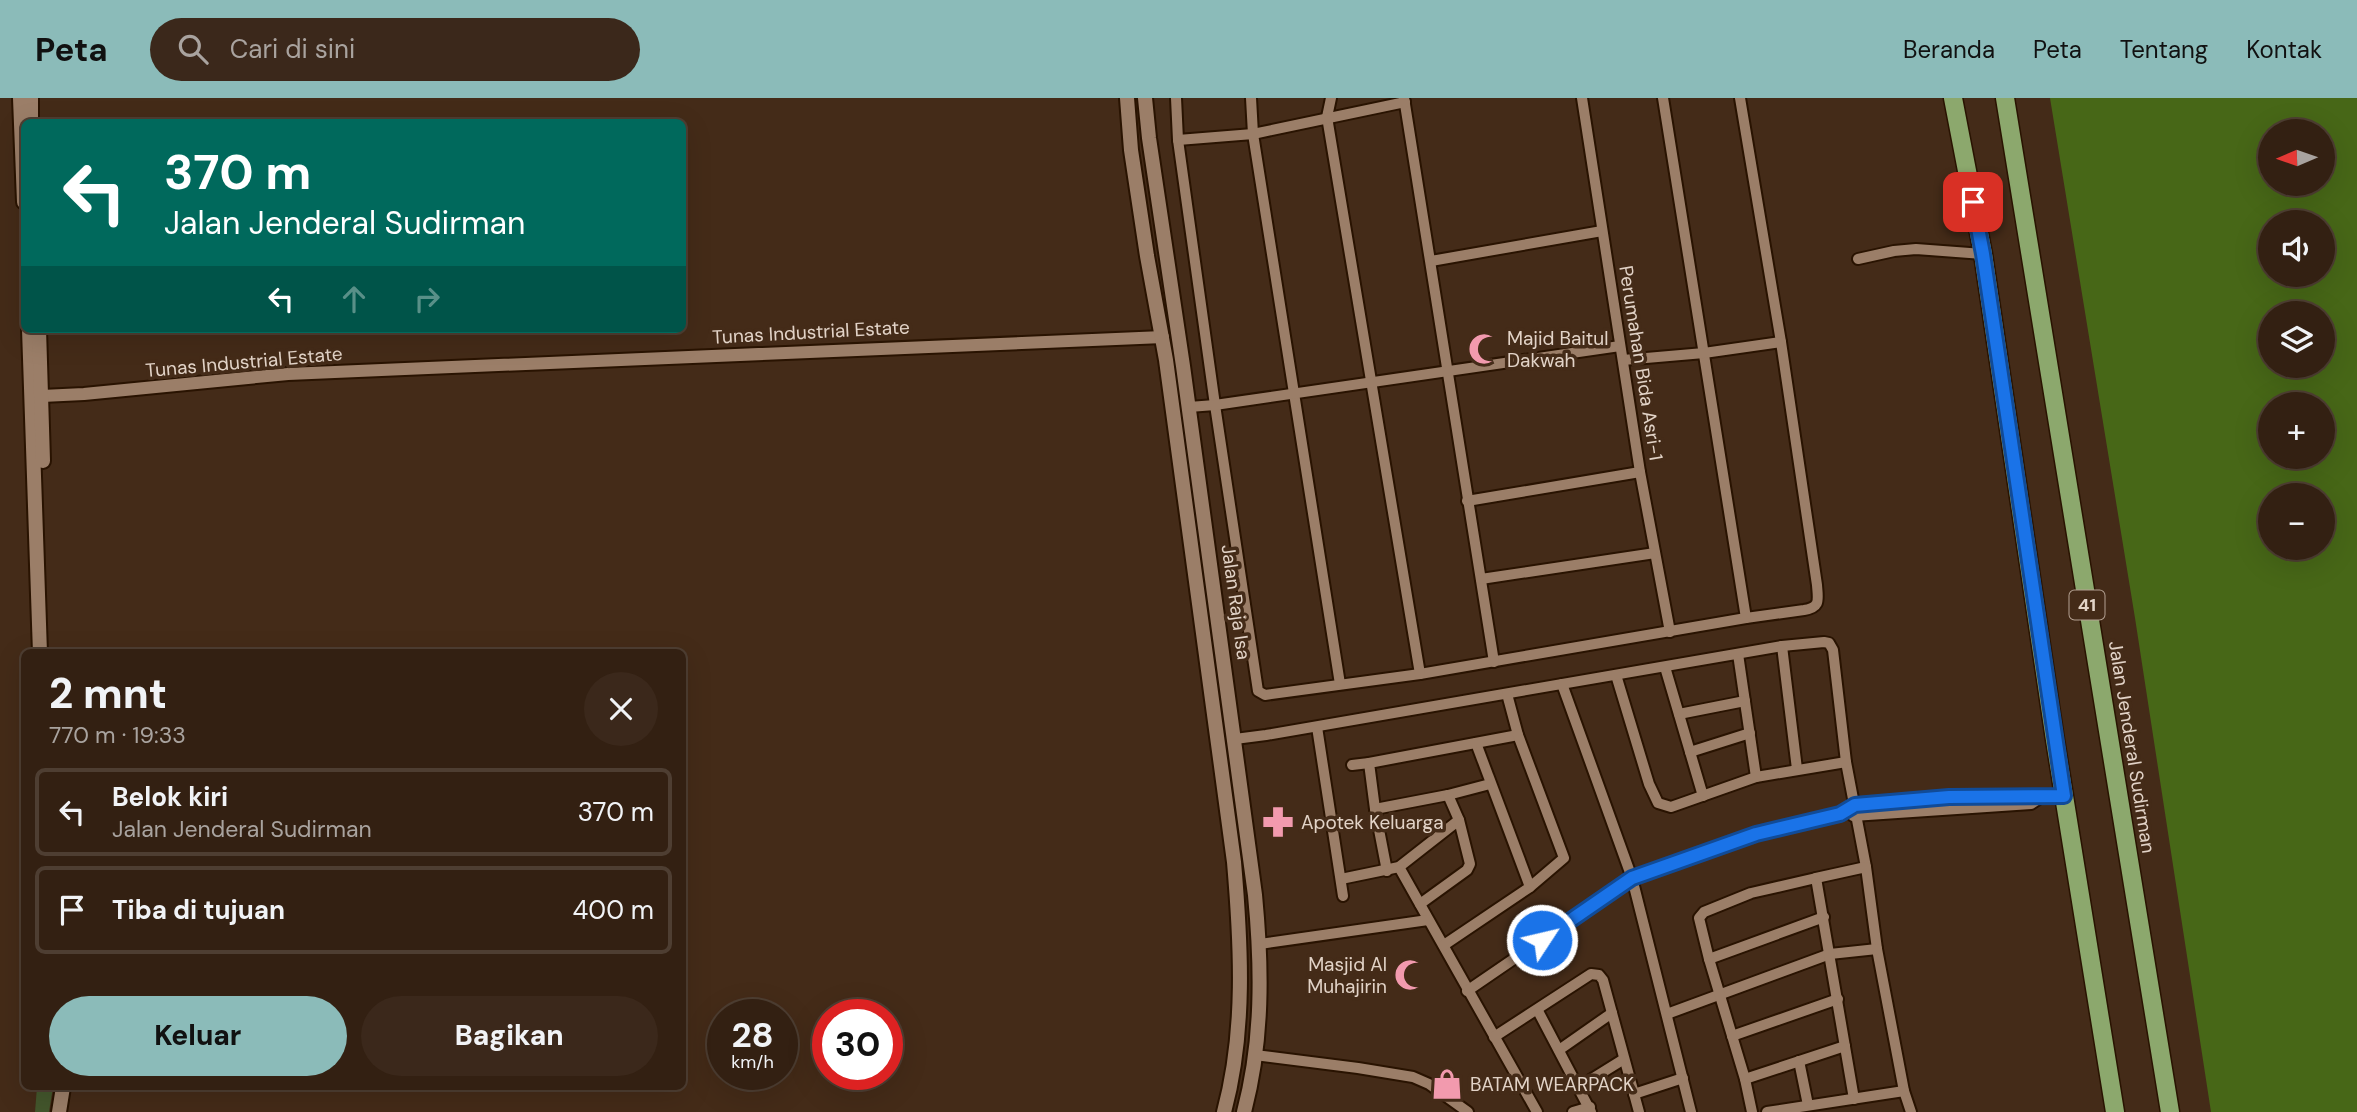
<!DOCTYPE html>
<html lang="id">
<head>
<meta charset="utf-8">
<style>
  :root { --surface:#332012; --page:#3b281b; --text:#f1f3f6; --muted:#a9a39f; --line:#4e3e32; --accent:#8bbbb9 }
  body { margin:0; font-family:"DM Sans",sans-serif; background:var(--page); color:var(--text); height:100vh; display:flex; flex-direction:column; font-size:26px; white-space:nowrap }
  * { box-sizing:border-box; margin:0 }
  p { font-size:23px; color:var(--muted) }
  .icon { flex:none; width:38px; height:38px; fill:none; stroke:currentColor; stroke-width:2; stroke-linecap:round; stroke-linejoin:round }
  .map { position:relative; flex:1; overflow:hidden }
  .sheet { position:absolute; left:21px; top:551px; width:665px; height:441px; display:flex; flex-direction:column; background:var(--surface); border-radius:10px; box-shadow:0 7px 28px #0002,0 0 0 2px var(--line) }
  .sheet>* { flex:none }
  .guide { position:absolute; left:21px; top:21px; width:665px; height:214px; border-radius:10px; box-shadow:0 7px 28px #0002,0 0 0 2px var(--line); background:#00695c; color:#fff; overflow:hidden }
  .needle { width:46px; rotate:268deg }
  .tools { position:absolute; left:2258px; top:21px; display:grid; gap:14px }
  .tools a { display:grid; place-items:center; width:77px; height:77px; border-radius:50%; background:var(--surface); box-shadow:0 7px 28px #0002,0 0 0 2px var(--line); font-size:35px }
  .speed { position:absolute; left:707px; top:901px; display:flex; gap:14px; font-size:35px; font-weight:700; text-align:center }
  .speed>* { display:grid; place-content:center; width:91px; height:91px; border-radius:50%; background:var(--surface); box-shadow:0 7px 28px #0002,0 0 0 2px var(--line); line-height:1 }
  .speed small { font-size:18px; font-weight:400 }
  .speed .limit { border:10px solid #d22; background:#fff; color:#111 }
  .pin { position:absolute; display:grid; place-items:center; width:60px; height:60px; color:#fff; margin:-30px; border-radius:14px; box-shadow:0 4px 10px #0006 }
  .me { position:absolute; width:77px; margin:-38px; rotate:55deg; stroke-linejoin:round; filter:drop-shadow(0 0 5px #0008) }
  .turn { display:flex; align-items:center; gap:24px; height:147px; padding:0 28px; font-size:32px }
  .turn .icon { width:91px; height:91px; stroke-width:2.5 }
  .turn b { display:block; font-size:49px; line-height:60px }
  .lanes { display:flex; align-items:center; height:66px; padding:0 28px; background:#0003; justify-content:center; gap:35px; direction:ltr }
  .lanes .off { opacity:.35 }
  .round { display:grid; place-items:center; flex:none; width:74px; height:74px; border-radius:37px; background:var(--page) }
  .head { display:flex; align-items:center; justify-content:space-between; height:119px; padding:0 28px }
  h1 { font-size:42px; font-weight:800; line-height:52px }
  .primary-button { display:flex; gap:14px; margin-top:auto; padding:14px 28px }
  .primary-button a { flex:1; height:80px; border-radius:42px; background:var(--accent); color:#111; font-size:28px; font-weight:800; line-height:80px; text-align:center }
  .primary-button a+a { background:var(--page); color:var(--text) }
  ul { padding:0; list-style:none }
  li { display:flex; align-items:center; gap:21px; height:88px; margin:0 14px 10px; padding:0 14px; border:4px solid var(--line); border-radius:10px }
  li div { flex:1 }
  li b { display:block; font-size:26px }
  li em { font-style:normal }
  header { display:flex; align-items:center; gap:42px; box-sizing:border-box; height:98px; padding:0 35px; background:var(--accent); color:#111 }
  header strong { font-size:33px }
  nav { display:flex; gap:38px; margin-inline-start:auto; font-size:24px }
  .search { width:490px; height:63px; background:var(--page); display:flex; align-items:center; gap:18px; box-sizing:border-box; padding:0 24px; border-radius:38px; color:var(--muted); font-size:26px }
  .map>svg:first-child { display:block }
  .green { fill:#43562c }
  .forest { fill:#476717; fill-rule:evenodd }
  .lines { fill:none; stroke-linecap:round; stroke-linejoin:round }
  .minor-casing { stroke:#291301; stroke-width:14 }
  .tertiary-casing { stroke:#291301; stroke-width:16 }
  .secondary-casing { stroke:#291301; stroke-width:18 }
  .trunk-casing { stroke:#291301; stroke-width:21 }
  .minor { stroke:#9b7e68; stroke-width:10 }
  .tertiary { stroke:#9b7e68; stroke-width:12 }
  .secondary { stroke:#9b7e68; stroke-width:14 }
  .trunk { stroke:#8ca86d; stroke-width:18 }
  .route-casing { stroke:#114b97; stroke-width:18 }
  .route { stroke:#1a73e8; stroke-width:12 }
  .labels { text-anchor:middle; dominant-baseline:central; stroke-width:7; stroke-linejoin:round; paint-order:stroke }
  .shield { fill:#442b18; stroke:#b3a192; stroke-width:2 }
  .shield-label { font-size:18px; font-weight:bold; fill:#e2d3c7 }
  .street-label { font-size:19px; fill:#e2d3c7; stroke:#442b18 }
  .poi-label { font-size:19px; fill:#e2d3c7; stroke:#442b18; text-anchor:start }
</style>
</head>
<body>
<header>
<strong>Peta</strong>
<div class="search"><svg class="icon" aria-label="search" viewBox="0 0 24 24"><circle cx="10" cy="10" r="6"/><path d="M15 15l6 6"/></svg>Cari di sini</div>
<nav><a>Beranda</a><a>Peta</a><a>Tentang</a><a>Kontak</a></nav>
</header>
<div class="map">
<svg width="2357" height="1014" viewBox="0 0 2357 1014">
  <rect width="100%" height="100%" fill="#442b18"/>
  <path class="green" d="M37 989H53L49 1014H35Z"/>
  <path class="forest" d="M2050 0H2357V1014H2211L2135 520ZM2270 33H2322V86H2270ZM2322 124V177H2270V124ZM2322 215V268H2270V215ZM2270 306H2322V359H2270ZM2270 397H2322V450H2270Z"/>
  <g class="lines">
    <defs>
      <g id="minor">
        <path d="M1176 0 1178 42 1215 307 1258 593 1265 597 1420 576 1746 520 1804 512C1821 509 1818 502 1817 487L1781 244 1740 0"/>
        <path d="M1251 0 1253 36 1340 586"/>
        <path d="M1331 0 1327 19 1420 576"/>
        <path d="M1404 0 1494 564"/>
        <path d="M1582 0 1640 374 1670 534"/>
        <path d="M1663 0 1746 520"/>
        <path d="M1178 42 1253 36 1405 4"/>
        <path d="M1858 161 1894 153 1916 151 1983 156"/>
        <path d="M1431 163 1602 133"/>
        <path d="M1623 262 1704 255 1781 244"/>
        <path d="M1189 309 1215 307 1620 248"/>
        <path d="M1467 403 1640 374"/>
        <path d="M1481 481 1655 455"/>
        <path d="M1782 548 1797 671"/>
        <path d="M1738 556 1756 679"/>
        <path d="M1665 569 1703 698"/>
        <path d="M1616 577 1649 686 1658 705 1671 709 1756 679 1846 664"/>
        <path d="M1562 586 1632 780 1691 1014"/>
        <path d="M1679 616 1745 603"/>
        <path d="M1317 629 1343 798"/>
        <path d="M1235 641 1266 637 1782 548 1824 544 1829 545 1833 552 1846 664 1866 769 1877 851 1904 993 1911 1014"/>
        <path d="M1476 645 1530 789"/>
        <path d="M1690 654 1750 635"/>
        <path d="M1352 667 1369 665"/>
        <path d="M1375 711 1448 697 1490 686"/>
        <path d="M1853 718 2031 706 2040 700"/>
        <path d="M1399 769 1537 1014"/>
        <path d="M1387 773 1375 711 1369 665 1518 637"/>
        <path d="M1816 780 1866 769"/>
        <path d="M1341 781 1399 769 1459 722"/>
        <path d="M1420 806 1467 772 1470 766 1459 722 1448 697"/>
        <path d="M1260 846 1428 822"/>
        <path d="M1444 847 1530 789 1564 760 1518 637 1507 596"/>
        <path d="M1709 861 1824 819"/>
        <path d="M1467 893 1632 780 1756 735 1840 716 1855 707 1949 699 2064 698"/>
        <path d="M1538 913 1591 1014"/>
        <path d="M1667 916 1830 856 1877 851"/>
        <path d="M1732 938 1838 901"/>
        <path d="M1494 939 1591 876 1599 877 1603 882 1639 1014"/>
        <path d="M1559 952 1612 915"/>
        <path d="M1255 957 1358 970 1413 979 1429 986 1468 1014"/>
        <path d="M1799 963 1808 1007"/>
        <path d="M1745 981 1845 948"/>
        <path d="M1579 989 1624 961"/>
        <path d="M1634 996 1683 980"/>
        <path d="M1573 1014 1590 1009"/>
        <path d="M1752 1014 1745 981 1709 861 1699 820 1704 814 1751 795 1816 780 1854 1001"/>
        <path d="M1767 1014 1904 993"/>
      </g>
      <path id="tertiary" d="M42 298 84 296 288 276 1163 239"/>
      <g id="secondary">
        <path d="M20 0 24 104"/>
        <path d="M31 0V24"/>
        <path d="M1127 0 1131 52 1147 158 1166 262 1234 764C1241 846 1246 933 1224 1014"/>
        <path d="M1145 0 1149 40 1183 268 1255 797C1262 870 1263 942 1244 1014"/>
        <path d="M29 231 40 555"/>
        <path d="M39 231 43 363"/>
        <path d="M59 1014 63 989"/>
      </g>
      <g id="trunk">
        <path d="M1953 0 1983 156 2055 642 2115 1014"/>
        <path d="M2005 0 2170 1014"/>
      </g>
    </defs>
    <use href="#minor" class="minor-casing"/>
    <use href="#tertiary" class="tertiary-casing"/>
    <use href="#secondary" class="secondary-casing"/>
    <use href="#trunk" class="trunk-casing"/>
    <use href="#minor" class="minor"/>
    <use href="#tertiary" class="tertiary"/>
    <use href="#secondary" class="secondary"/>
    <use href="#trunk" class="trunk"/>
  </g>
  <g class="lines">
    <defs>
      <path id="route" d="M1542 842 1632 780 1756 736 1840 716 1855 707 1949 699 2064 698 1983 156 1973 104"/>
    </defs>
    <use href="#route" class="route-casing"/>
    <use href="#route" class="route"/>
  </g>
  <defs>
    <symbol id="mosque-bare" viewBox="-9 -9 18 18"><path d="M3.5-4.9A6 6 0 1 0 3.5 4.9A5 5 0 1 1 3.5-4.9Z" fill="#f29aae" stroke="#442b18" stroke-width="2.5" paint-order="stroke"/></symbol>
    <symbol id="pharmacy-bare" viewBox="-9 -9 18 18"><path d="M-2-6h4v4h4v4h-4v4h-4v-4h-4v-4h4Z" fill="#f29aae" stroke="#442b18" stroke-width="2.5" paint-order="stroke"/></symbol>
    <symbol id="shop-bare" viewBox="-9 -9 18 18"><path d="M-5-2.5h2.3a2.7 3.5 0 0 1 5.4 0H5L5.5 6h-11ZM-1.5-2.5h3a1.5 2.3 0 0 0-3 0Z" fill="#f29aae" stroke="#442b18" stroke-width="2.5" paint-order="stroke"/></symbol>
  </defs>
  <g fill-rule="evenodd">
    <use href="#mosque-bare" x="1462" y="229" width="44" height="44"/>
    <use href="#pharmacy-bare" x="1256" y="702" width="44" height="44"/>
    <use href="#mosque-bare" x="1388" y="855" width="44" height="44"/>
    <use href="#shop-bare" x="1425" y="964" width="44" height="44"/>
  </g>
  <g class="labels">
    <rect class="shield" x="2069.5" y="492.5" width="35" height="29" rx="5"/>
    <g class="shield-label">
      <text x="2087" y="507">41</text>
    </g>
    <g class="street-label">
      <text transform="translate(811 234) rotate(-3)">Tunas Industrial Estate</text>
      <text transform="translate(244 264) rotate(-5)">Tunas Industrial Estate</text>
      <text transform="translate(1641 265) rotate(81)">Perumahan Bida Asri-1</text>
      <text transform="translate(1236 504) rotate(82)">Jalan Raja Isa</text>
      <text transform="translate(2132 649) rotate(81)">Jalan Jenderal Sudirman</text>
    </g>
    <g class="poi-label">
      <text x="1507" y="240">Majid Baitul<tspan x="1507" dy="22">Dakwah</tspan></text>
      <text x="1301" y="724">Apotek Keluarga</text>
      <text x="1387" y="866" text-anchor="end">Masjid Al<tspan x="1387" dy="22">Muhajirin</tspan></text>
      <text x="1470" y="986">BATAM WEARPACK</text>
    </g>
  </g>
</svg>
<div class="tools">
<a><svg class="needle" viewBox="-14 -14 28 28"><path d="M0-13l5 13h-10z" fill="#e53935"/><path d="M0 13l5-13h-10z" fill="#a9a39f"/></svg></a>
<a><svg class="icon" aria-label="sound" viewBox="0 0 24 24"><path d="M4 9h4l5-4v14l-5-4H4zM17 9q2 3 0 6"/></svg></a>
<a><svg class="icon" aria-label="layers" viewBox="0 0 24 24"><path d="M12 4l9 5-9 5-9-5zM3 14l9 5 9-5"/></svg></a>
<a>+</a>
<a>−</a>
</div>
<div class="speed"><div>28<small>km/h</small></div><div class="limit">30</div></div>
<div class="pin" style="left:1973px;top:104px;background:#d93025"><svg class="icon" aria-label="arrive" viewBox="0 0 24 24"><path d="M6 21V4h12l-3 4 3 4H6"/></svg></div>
<svg class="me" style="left:1542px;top:842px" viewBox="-20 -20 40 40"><circle r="17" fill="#1a73e8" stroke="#fff" stroke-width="3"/><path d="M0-11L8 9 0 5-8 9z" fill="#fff"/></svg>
<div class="guide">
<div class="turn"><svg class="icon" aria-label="left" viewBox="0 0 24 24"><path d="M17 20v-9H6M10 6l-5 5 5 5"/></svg><div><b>370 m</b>Jalan Jenderal Sudirman</div></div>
<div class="lanes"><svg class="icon" aria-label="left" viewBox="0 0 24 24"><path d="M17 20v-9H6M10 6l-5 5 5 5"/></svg><svg class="icon off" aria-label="ahead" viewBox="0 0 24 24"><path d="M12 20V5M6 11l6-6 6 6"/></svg><svg class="icon off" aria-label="right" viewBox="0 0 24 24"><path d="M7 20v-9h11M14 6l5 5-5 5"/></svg></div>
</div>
<section class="sheet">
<div class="head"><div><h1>2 mnt</h1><p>770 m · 19:33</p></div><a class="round"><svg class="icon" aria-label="close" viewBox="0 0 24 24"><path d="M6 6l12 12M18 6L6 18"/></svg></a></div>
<ul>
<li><svg class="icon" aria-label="left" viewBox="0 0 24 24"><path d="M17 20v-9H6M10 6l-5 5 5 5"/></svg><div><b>Belok kiri</b><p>Jalan Jenderal Sudirman</p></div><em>370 m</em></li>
<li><svg class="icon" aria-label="arrive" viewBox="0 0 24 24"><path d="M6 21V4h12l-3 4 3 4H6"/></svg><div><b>Tiba di tujuan</b></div><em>400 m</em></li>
</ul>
<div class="primary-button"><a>Keluar</a><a>Bagikan</a></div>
</section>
</div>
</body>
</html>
